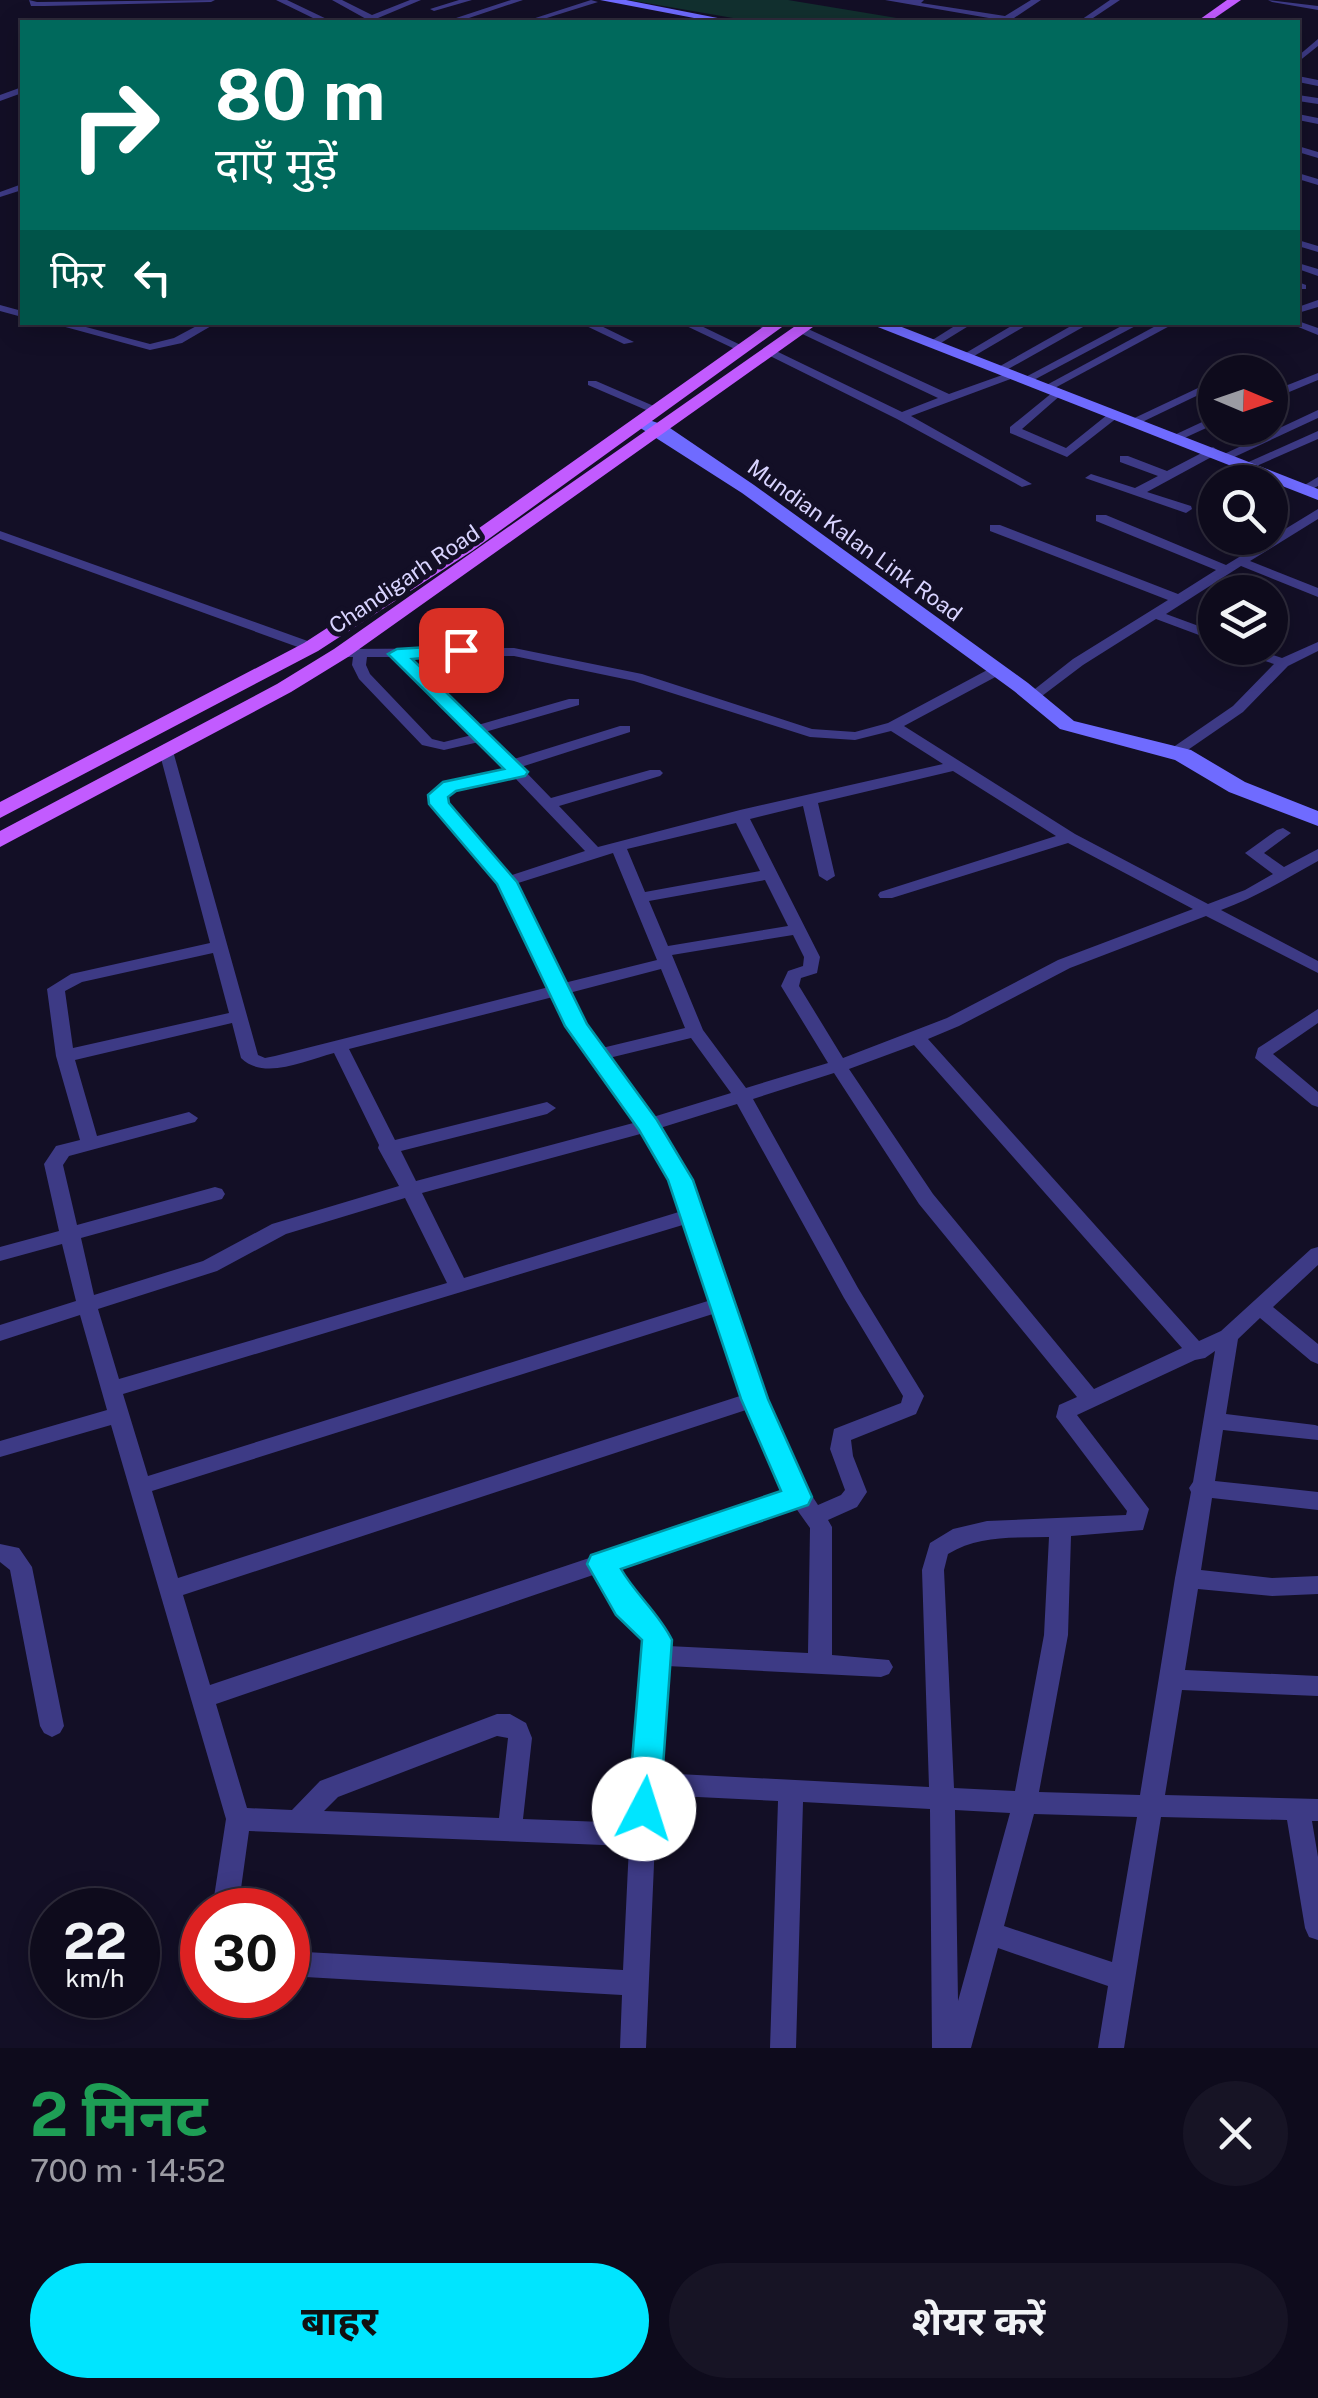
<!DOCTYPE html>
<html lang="hi">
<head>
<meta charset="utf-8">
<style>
  :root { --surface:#0e0b1c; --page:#171425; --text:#f1f3f6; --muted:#9b9ba3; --line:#2e2b3b; --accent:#00e5ff }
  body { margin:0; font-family:"Public Sans","Noto Sans Devanagari",sans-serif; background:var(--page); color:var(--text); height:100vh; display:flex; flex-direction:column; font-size:38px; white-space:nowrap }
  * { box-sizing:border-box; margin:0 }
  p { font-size:32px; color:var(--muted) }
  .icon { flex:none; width:55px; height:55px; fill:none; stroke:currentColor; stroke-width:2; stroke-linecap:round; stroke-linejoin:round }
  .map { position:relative; height:2048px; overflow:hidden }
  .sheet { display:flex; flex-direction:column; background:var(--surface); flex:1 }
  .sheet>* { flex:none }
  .guide { position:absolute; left:20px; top:20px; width:1280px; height:305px; border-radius:0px; box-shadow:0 5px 25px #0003,0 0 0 2px var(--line); background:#00695c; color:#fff; overflow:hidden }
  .needle { width:65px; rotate:92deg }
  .controls { position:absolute; left:1198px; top:355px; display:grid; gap:20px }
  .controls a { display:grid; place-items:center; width:90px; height:90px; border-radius:50%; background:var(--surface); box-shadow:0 5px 25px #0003,0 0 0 2px var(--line); font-size:50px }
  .speed { position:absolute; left:30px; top:1888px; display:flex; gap:20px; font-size:50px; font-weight:700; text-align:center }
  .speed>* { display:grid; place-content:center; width:130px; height:130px; border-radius:50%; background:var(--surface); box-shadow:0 5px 25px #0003,0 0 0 2px var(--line); line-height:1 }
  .speed small { font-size:25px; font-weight:400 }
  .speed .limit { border:15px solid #d22; background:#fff; color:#111 }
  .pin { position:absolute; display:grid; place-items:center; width:85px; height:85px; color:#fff; margin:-42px; border-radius:20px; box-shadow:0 5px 15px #0006 }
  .me { position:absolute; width:110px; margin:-55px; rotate:5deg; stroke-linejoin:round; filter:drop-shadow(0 0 8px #0008) }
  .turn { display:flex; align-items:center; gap:35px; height:210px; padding:0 30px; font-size:45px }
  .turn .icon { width:130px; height:130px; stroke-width:2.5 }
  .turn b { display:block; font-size:70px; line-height:85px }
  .then { display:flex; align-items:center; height:95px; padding:0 30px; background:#0003; gap:20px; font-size:38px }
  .round { display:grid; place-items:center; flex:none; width:105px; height:105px; border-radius:52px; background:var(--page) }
  .summary { display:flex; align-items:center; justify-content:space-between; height:170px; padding:0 30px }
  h1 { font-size:60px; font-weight:700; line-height:75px; color:#1e9e55 }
  .action { display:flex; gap:20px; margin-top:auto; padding:20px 30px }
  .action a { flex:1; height:115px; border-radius:60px; background:var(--accent); color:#111; font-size:40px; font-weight:700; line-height:115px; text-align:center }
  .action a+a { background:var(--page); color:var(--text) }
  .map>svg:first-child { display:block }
  .green { fill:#12302f }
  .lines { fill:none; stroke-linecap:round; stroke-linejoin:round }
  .street { fill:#3d3a85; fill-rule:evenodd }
  .secondary { fill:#6f6bff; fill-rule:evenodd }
  .primary { fill:#c25bff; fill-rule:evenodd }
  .route { fill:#00e5ff; stroke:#0095a6; stroke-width:2.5 }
  .labels { text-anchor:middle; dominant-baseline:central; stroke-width:10; stroke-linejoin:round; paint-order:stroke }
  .far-street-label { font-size:22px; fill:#d9d4ff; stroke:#130f26 }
</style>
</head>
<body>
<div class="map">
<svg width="1318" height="2048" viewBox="0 0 1318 2048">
  <rect width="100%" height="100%" fill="#130f26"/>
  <path class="green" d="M629 0H788L921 22H756Z"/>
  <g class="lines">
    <g class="street">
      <path d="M29 0 37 2 215 0 211 2 45 6H31Z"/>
      <path d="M276 0H287L333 22H284L288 20 315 19Z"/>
      <path d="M332 0H342L372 15 410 0H421L378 18 384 22 368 20Z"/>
      <path d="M459 0H472L434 11 430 9Z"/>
      <path d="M511 0H523L460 21 453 19Z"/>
      <path d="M591 0 598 2 534 22H523Z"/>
      <path d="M885 0H924L921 3 1005 16 1031 0H1041L1014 18 1028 22H1012Z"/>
      <path d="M1110 0H1120L1087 22H1078Z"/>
      <path d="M1268 0 1318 6V10L1272 2Z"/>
      <path d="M1318 39V46L1298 62V56Z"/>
      <path d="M1298 76 1318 80V86L1298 82Z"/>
      <path d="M22 87V93L0 101V95Z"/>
      <path d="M1298 95 1318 98V104L1298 101Z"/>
      <path d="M1298 114 1318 118V124L1298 120Z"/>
      <path d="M1298 146 1318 152V158L1298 152Z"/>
      <path d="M1298 173 1318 179V185L1298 179Z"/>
      <path d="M22 184V190L0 197V192Z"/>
      <path d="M1298 240 1318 246V252L1298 246Z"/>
      <path d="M1298 263 1318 269V276L1298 269Z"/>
      <path d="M1298 282 1306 285V289H1298Z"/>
      <path d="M1318 300V307L1298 313V307Z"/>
      <path d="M0 305 22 311V317L0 311Z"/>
      <path d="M1298 321 1318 328V335L1286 322Z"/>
      <path d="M47 322H67L150 344 174 338 204 322H218L182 343 150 350Z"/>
      <path d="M578 322H593L634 342 624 344Z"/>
      <path d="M678 322H693L749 349 739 351Z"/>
      <path d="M751 322H766L777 329 767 331Z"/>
      <path d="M961 322H975L936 346 926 344Z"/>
      <path d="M1018 322H1032L969 359 959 357Z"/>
      <path d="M1078 322H1092L1003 372 993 370Z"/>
      <path d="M1129 322H1143L1030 382 1020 380Z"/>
      <path d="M1163 322H1177L1051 390 1041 388Z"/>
      <path d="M1243 322H1270L1265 325Z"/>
      <path d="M798 328H806L949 394 1008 373H1016V377L911 416 1032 484 1022 487 897 419 766 354V350H774L902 412 938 398 798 332Z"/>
      <path d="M1318 373V380L1270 400V392Z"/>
      <path d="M1215 380V387L1138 424 1128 421Z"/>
      <path d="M588 381H596L663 410 653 413 588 385Z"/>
      <path d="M1058 388 1062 390V394L1022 429 1066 448 1112 411 1122 414 1067 457 1010 433V427Z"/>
      <path d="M1318 410V418L1230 459 1220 456Z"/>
      <path d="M1215 416V424L1180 440 1170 437Z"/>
      <path d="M1318 431V439L1252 468 1242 465Z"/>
      <path d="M1213 447 1219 451 1217 454 1147 492 1191 506 1192 509 1186 513 1085 478 1091 474 1135 488 1158 476 1120 462V456H1128L1167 471Z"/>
      <path d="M1318 477V486L1304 493 1298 489Z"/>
      <path d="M1318 509V519L1250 561 1318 588V597L1241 566 1166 614 1215 632V641L1156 619 1083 665 1038 699 1033 700 1026 696 1073 659 1168 600 990 531V525H1000L1178 594 1216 570 1096 521V515H1106L1226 565Z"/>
      <path d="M0 531 316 644 318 647 311 651 306 650 0 539Z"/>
      <path d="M1318 642V651L1288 666 1243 712 1179 756H1169L1166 753 1169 750 1233 706 1274 664 1235 651 1233 648H1252L1282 658Z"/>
      <path d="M514 648 642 674 812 729 855 732 888 723 991 668H1001V674L904 726 1075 834 1208 904 1245 890 1273 874 1245 853 1277 830 1283 828 1291 833 1264 853 1284 867 1318 849V861C1286 879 1256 897 1221 910L1318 961V973L1206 916 1070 968 959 1026 928 1039 1199 1341 1221 1331 1311 1249 1318 1247V1265L1273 1307 1318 1344V1364L1311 1361 1260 1318 1238 1339 1226 1414 1315 1425 1318 1426V1440L1223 1430 1215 1481 1318 1492V1510L1212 1498 1201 1570 1272 1578 1318 1576V1594L1272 1596 1198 1589 1185 1670 1318 1676V1696L1182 1690 1165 1795 1318 1799V1821H1312L1318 1857V1940L1309 1937 1305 1928 1287 1820 1161 1817 1124 2048H1098L1108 1986 998 1948 971 2048H932L930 1809 803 1802 796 2048H770L778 1801 657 1795 646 2048H620L622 1995 288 1976V1951L623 1970 629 1846 249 1831 238 1910H212L226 1819 111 1425 0 1457V1441L107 1410 80 1315 0 1341V1325L76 1301 62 1244 0 1261V1247L59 1231 44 1164 56 1146 80 1140 56 1056 47 989 71 974 210 943 159 751 166 747 173 751 258 1055 265 1058 275 1056 549 987 499 884 431 804 430 795 445 783 507 770 479 742 444 750 422 745 359 679 352 665 353 657H341L334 653 341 649ZM514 656 634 681 810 737 855 740 891 731 943 764 740 810 598 847 559 806 660 776 663 773 660 770H650L551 798 521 767 630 732V726H620L514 759 485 732 579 705V699H569L478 725 408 657ZM367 657H392L472 735 444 742 432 739 370 674 366 665ZM953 771 1056 836 880 892 878 895 880 898H892L1068 843 1193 909 1058 960 947 1018 843 1058 799 986 801 978 817 973 820 957 750 819 803 806 819 876 827 881 835 876 818 803ZM514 777 585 851 509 876 447 803 446 796 455 790ZM736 823 760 871 645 892 627 849ZM613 853 657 960 564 983 515 884ZM765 880 788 926 668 946 649 901ZM793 935 804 957 803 966 788 971 781 986 828 1063 746 1088 703 1030 672 955ZM213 953 229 1013 73 1048 65 991 82 982ZM661 969 685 1028 602 1048 584 1024 569 993ZM553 997 570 1030 637 1122 416 1181 401 1151 547 1114 556 1108 547 1102 395 1140 349 1049ZM232 1023 241 1058C264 1081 306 1060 334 1053L379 1145 378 1148 399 1186 272 1224 203 1261 94 1295 81 1238 222 1199 225 1194 222 1189 215 1187 77 1225 63 1165 69 1156 195 1122 198 1118 189 1112 97 1136 75 1060ZM691 1038 731 1093 653 1117 609 1058ZM914 1045 1182 1348 1094 1389 933 1194 849 1069ZM834 1073 919 1204 1077 1397 1059 1405 1056 1417 1127 1511 1126 1515 987 1521 953 1529 930 1543 922 1570 929 1787 659 1773 667 1666 881 1677 889 1674 893 1667 889 1660 832 1655V1527L828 1520 857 1507 867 1492 853 1456 851 1440 916 1414 924 1396 858 1288 753 1099ZM737 1104 844 1298 903 1396 901 1403 834 1429 830 1449 845 1490 841 1495 818 1505C763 1423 735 1311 703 1218L706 1214 700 1208 690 1180 660 1128ZM644 1133 672 1180 682 1211 464 1278 422 1193ZM405 1198 447 1283 119 1379 98 1309 217 1271 286 1234ZM686 1224 711 1300 148 1476 123 1394ZM716 1313 743 1395 178 1578 152 1491ZM1215 1351 1193 1482 1189 1488 1191 1492 1175 1578 1140 1795 1039 1792 1068 1635 1071 1536 1143 1530 1149 1509 1077 1415 1195 1360 1205 1358ZM749 1409 775 1475 786 1492 210 1685 183 1595ZM795 1507 810 1528 808 1653 668 1646C667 1621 649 1616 634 1598 627 1589 622 1577 616 1568ZM1049 1537 1044 1635 1015 1791 954 1788 944 1570 948 1554C979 1535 1013 1538 1049 1537ZM596 1574 619 1613 642 1632 645 1640 630 1823 523 1819 532 1738 526 1723 510 1714H497L320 1781 292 1810 247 1808 216 1704ZM497 1736 508 1738 499 1818 324 1811 338 1797ZM955 1810 1010 1813 958 2001ZM1034 1814 1137 1817 1112 1962 1004 1926Z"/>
      <path d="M1318 1009V1023L1273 1054 1318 1092V1107L1312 1105 1255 1058 1258 1048Z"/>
      <path d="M0 1544 19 1548 32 1567 64 1726 60 1733 52 1737 44 1733 40 1726 10 1570 0 1562Z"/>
    </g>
    <g class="secondary">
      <path d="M600 0H626L738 22H715Z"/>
      <path d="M865 322H889L1318 489V500Z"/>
      <path d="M640 417 667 426 754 485 1028 683 1074 721 1191 750 1245 782 1318 811V826L1229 792 1175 760 1060 729 1014 691 742 493 631 422Z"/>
    </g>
    <g class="primary">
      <path d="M1227 0H1241L1209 22H1196Z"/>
      <path d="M770 322H789L472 551 318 651 0 818V802L304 643 458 543Z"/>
      <path d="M801 322H820L348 657 291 692 0 847V831L277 684 334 649Z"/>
    </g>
  </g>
  <path class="route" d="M461 645 470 650 467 654 412 659 528 772 525 776 456 791 448 797 449 803 517 882 587 1024 657 1120 693 1180 768 1399 812 1497 808 1505 621 1569C636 1595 659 1613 672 1640L660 1809 655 1819 644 1824 633 1819 628 1809 642 1640 616 1615 587 1564 591 1555 781 1491 741 1399 668 1180 639 1130 565 1026 497 884 429 804 428 795 443 782 504 769 388 654 397 649Z"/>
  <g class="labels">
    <g class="far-street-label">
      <text transform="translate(855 540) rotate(36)">Mundian Kalan Link Road</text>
      <text transform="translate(404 579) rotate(-34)">Chandigarh Road</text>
    </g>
  </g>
</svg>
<div class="controls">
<a><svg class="needle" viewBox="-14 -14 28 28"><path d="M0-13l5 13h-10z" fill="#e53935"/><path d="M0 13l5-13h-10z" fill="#9b9ba3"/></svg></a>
<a><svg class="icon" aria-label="search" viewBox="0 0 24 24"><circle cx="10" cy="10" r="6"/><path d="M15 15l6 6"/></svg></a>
<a><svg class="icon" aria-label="layers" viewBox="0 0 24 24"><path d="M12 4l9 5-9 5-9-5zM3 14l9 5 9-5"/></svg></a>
</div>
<div class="speed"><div>22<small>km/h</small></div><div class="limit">30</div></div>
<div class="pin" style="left:461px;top:650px;background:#d93025"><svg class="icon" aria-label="arrive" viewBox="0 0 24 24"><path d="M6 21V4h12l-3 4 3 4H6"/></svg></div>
<svg class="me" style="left:644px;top:1809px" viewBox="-20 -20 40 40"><circle r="19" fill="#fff"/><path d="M0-13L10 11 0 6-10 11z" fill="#00e5ff"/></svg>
<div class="guide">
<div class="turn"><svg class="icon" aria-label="right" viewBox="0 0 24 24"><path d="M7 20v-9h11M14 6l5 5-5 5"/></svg><div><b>80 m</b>दाएँ मुड़ें</div></div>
<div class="then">फिर<svg class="icon" aria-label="left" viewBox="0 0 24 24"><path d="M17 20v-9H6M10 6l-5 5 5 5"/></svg></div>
</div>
</div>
<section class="sheet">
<div class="summary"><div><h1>2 मिनट</h1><p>700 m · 14:52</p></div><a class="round"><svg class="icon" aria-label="close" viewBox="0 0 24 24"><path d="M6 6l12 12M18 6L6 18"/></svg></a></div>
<div class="action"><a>बाहर</a><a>शेयर करें</a></div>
</section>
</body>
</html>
